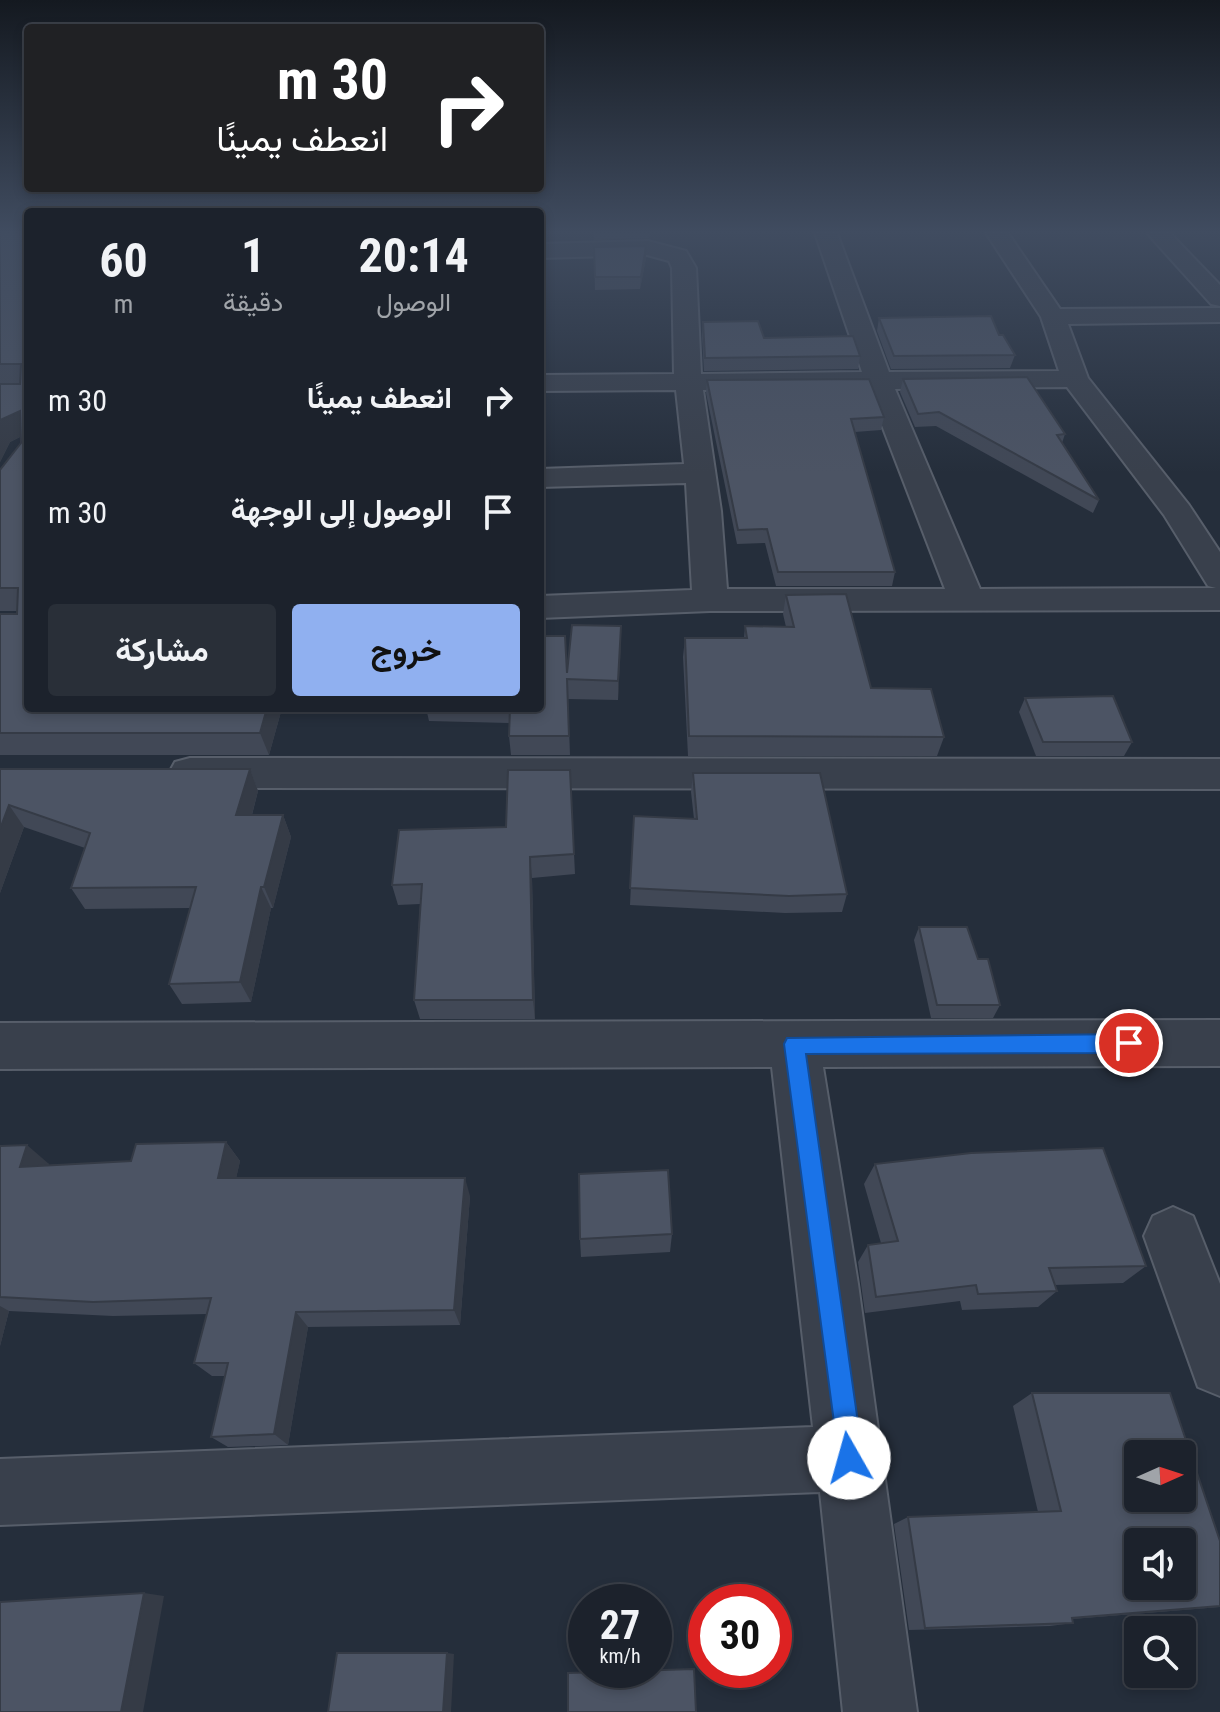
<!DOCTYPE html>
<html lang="ar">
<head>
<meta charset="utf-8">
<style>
  :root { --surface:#1c222c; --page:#292f38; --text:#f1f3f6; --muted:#a0a4a9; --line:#3a3f48; --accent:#90b0f0 }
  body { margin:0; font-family:"Roboto Condensed",Vazirmatn,sans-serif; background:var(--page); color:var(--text); direction:rtl; height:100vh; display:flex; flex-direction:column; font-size:30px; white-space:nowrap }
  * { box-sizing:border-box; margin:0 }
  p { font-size:26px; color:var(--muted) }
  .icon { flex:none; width:44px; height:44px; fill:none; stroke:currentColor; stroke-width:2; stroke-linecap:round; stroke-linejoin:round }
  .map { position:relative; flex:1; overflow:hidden; direction:ltr }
  .details { position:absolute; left:24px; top:208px; width:520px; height:504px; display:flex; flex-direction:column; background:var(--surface); border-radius:8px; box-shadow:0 4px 12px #0003,0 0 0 2px var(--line); direction:rtl }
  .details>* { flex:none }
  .top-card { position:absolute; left:24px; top:24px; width:520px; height:168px; border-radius:8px; box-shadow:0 4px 12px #0003,0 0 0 2px var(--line); direction:rtl; background:#202124; color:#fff; overflow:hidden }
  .needle { width:52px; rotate:87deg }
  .tools { position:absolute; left:1124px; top:1440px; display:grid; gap:16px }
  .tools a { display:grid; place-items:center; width:72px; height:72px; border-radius:8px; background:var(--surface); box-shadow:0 4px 12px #0003,0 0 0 2px var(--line); font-size:40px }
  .speed { position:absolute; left:568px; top:1584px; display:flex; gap:16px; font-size:40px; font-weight:700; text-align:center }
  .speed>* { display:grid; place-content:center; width:104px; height:104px; border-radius:50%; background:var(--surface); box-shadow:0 4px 12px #0003,0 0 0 2px var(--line); line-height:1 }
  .speed small { font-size:20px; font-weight:400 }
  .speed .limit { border:12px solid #d22; background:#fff; color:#111 }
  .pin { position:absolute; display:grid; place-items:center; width:68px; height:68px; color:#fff; margin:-34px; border:4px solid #fff; border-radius:50%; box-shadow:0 2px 8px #0007 }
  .me { position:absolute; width:88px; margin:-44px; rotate:353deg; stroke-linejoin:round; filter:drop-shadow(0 0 6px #0008) }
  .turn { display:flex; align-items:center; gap:28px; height:168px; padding:0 24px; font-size:36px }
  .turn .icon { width:104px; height:104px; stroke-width:2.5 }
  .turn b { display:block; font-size:56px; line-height:68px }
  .eta { display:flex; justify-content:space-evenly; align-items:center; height:136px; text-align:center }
  .eta b { font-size:48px; font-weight:700; line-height:56px }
  .action { display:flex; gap:16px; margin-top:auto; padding:16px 24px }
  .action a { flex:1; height:92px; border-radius:8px; background:var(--accent); color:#111; font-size:32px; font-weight:700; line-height:92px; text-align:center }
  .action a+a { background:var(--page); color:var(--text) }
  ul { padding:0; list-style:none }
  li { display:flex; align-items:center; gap:24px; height:112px; padding:0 24px }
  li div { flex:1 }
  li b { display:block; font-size:30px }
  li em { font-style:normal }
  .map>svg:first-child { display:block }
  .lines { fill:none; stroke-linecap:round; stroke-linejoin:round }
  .street-casing { stroke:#575e6a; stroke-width:4 }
  .street { fill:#39404c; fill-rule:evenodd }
  .wall { fill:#414856 }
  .shaded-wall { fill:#353b46 }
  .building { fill:#4c5464; stroke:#353b46; stroke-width:2; fill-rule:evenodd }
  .route { fill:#1a73e8; stroke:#114b97; stroke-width:2 }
</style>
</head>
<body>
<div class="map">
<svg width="1220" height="1712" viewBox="0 0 1220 1712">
  <rect width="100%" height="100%" fill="#252e3b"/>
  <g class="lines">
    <defs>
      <g id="street">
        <path d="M815 233H837L889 372 1059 371 1041 317 986 233H1008L1060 309 1220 308V322L1068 324 1088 378 1189 505 1220 552V610L710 611 540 618V596L692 590 686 483 540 487V469L684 464 676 390 540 391V375L674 374 672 268 669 261 647 255 540 258V244L648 241 686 251 696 268 701 374 862 372ZM1067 387 1164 515 1208 586 1216 588 980 589 895 389ZM868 389 945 589H727L721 511 703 390Z"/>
        <path d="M1147 233H1170L1220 285V306L1211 304Z"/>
        <path d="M190 758 1220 759V789L190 788 175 784 169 773 175 762Z"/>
        <path d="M1220 1020V1066L823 1067 858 1284 917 1712H843L820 1492 0 1525V1459L813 1427 772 1067 0 1069V1023Z"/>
        <path d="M1173 1207 1193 1216 1220 1284V1396L1198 1387 1144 1236 1153 1216Z"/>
      </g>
    </defs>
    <use href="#street" class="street-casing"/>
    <use href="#street" class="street"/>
  </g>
  <g class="wall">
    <path d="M0 233H28V708H282L269 755H0V614H17L18 611H0V470L21 443 20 437 10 442 0 462Z"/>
    <path d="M594 233H650L649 238 594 240Z"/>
    <path d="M594 247 646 258 640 289 595 290Z"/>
    <path d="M879 318 999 335 1015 355 1010 368 891 369 877 331Z"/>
    <path d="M703 322 764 338 860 356 858 369 704 371 702 335Z"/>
    <path d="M903 379 1065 434 1062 443 1099 500 1093 513 936 426 915 427 900 392Z"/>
    <path d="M707 380 884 417 881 430 855 432 895 572 892 586H776L765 543 737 544 706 393Z"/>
    <path d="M786 595 871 688 944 737 937 756H688L683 657 685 638H744L745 626 786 627 783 614Z"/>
    <path d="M621 626 618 700 568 699 570 755H511L509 736V723L429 721 426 708H540L567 672Z"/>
    <path d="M1025 698 1132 742 1124 756H1036L1019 712Z"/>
    <path d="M0 769H250L258 791 252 815H283L291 837 273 908H271L251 1002 182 1004 169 984 190 908 85 909 71 888 85 848 24 827 0 893Z"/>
    <path d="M570 770 575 874 532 878 535 1019H420L414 1000 420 904 398 905 392 885 506 827Z"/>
    <path d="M693 773 847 894 842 912 785 913 630 905 634 816 694 819 691 792Z"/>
    <path d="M919 927 978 959 1000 1005 993 1018H931L914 940Z"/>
    <path d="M226 1142 240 1161 236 1178 470 1196 460 1325 308 1327 288 1445 228 1447 211 1437 225 1376H212L194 1363 207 1314 113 1316 9 1311 0 1346V1146L49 1164 48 1165 131 1161Z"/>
    <path d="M875 1164 1146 1266 1123 1283 1055 1285 1057 1291 1038 1307 962 1310 960 1301 865 1313 858 1262 868 1245 881 1243 864 1184Z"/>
    <path d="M672 1234 670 1252 581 1257 580 1239Z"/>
    <path d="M1032 1393 1220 1541V1607L1072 1619 1073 1623 1050 1626 909 1630 894 1524 908 1517 1038 1512 1013 1406Z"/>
  </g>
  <g class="shaded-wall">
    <path d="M646 246V258L640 289 641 277Z"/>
    <path d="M20 411 28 433 10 442 0 462V420Z"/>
    <path d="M621 626V645L618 700V681Z"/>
    <path d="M267 708H282L269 755 260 733Z"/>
    <path d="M250 769 258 791 246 837 236 815Z"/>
    <path d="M9 805 24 827 0 893V829Z"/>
    <path d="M283 815 291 837 273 908 264 887Z"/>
    <path d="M530 857 532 878 535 1019 533 1000Z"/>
    <path d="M261 887 271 908 251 1002 240 982Z"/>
    <path d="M226 1142 240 1161 232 1197 218 1178Z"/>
    <path d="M27 1145 49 1164 42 1185 20 1167Z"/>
    <path d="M465 1178 470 1196 460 1325 454 1310Z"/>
    <path d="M0 1306 9 1311 0 1346Z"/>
    <path d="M296 1312 308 1327 288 1445 274 1434Z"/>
    <path d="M144 1593 164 1596 143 1712H121Z"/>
    <path d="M447 1653 454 1654 451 1712H443Z"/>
  </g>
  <g class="building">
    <path d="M0 233H28V708H267L260 733H0V614H17L18 588H0V470L21 443 20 411 0 420V384H20L21 364H0Z"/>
    <path d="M646 246 641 277H595L594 247Z"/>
    <path d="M991 316 999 335H1003L1015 355 894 356 879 318Z"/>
    <path d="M758 321 764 338 853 336 860 356 705 358 703 322Z"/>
    <path d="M1027 377 1065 434 1057 435 1099 500 939 412 918 414 903 379Z"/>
    <path d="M869 379 884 417 851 419 895 572H778L767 529 738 530 707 380Z"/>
    <path d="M846 594 871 688 931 689 944 737 689 736 685 638H747L745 626 794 627 786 595Z"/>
    <path d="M572 625 621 626 618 681 567 679 569 736H509L510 708H540V636H565L567 673Z"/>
    <path d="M1113 696 1132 742H1043L1025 698Z"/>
    <path d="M0 769H250L236 815H283L264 887H261L240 982 169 984 196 887 71 888 90 833 9 805 0 829Z"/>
    <path d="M508 770H570L574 854 530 857 533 1000H414L422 884 392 885 399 830 506 827Z"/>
    <path d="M693 773H820L847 894 789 896 630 888 634 816 697 819Z"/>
    <path d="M919 927H967L978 959H988L1000 1005H937Z"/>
    <path d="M226 1142 218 1178H465L454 1310 296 1312 274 1434 211 1437 228 1363H194L211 1298 93 1302 0 1297V1146L27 1145 20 1167 131 1161 136 1144Z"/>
    <path d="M1103 1148 1146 1266 1049 1268 1057 1291 978 1294 976 1285 876 1297 868 1245 898 1241 875 1164 971 1153Z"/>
    <path d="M668 1170 672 1234 580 1239 579 1174Z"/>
    <path d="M1032 1393H1170L1220 1541V1606L1072 1618 1073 1623 925 1628 908 1517 1061 1511ZM1138 1454H1182V1498H1138ZM1138 1542H1182V1586H1138Z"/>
    <path d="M144 1593 121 1712H0V1602Z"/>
    <path d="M337 1653H447L443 1712H328Z"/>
    <path d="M694 1669 696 1712H568V1673Z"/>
  </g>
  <linearGradient id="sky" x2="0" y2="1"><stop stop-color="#141920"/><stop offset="0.49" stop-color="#404c60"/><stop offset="1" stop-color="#404c60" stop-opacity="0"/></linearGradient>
  <rect width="1220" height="473" fill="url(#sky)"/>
  <path class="route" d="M1129 1034 1136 1037 1139 1043 1136 1050 1129 1053 806 1054 863 1458 859 1468 849 1472 840 1468 784 1044 787 1038Z"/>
</svg>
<div class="tools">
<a><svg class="needle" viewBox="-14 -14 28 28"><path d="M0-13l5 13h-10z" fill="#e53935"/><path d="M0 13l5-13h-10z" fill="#a0a4a9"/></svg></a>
<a><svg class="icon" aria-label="sound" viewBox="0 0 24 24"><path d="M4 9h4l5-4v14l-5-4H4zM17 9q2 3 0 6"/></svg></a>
<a><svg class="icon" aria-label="search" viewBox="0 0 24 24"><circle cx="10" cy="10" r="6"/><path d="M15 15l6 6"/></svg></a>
</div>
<div class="speed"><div>27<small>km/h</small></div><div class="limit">30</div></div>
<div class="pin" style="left:1129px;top:1043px;background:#d93025"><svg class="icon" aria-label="arrive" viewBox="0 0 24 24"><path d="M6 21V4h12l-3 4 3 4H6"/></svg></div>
<svg class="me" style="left:849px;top:1458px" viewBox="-20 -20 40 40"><circle r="19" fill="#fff"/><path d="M0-13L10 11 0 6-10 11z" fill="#1a73e8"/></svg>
<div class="top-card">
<div class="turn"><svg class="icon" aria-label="right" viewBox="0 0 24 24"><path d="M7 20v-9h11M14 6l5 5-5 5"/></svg><div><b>30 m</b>انعطف يمينًا</div></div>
</div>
<section class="details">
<div class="eta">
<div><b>20:14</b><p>الوصول</p></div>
<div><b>1</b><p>دقيقة</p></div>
<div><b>60</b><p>m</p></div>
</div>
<ul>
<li><svg class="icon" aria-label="right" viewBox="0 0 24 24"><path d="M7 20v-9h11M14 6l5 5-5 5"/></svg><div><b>انعطف يمينًا</b></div><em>30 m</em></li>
<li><svg class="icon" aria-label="arrive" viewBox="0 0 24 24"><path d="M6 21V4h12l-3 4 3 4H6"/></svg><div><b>الوصول إلى الوجهة</b></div><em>30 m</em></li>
</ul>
<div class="action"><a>خروج</a><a>مشاركة</a></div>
</section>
</div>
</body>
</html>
